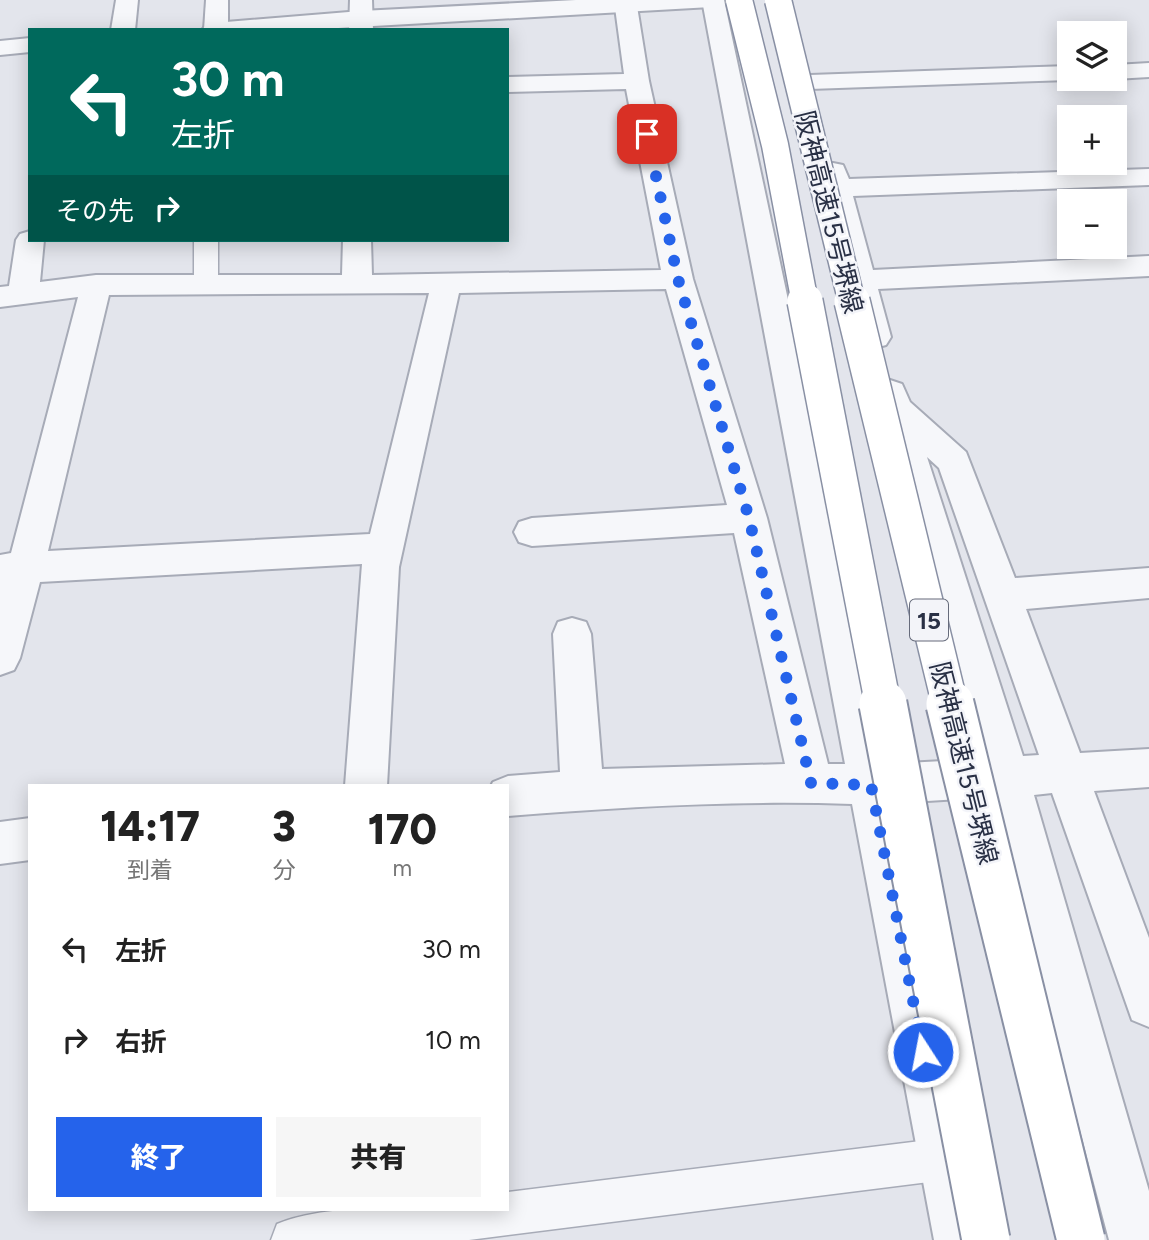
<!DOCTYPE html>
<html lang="ja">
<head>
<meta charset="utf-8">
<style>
  :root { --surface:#fff; --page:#f6f6f6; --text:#222; --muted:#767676; --accent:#2563eb }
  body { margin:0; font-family:Figtree,"Noto Sans JP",sans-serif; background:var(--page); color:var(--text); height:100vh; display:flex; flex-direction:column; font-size:26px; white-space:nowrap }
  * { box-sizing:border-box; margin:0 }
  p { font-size:23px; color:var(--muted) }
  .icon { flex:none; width:38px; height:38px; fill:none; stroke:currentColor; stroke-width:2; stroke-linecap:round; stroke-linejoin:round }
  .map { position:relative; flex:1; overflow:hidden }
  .drawer { position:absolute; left:28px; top:784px; width:481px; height:427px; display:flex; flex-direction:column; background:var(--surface); border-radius:0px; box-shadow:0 4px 18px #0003 }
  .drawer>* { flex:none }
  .top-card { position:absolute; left:28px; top:28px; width:481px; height:214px; border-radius:0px; box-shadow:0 4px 18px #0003; background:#00695c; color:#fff; overflow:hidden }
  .buttons { position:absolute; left:1057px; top:21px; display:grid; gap:14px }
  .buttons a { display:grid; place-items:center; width:70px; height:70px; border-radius:0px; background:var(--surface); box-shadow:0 4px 18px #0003; font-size:35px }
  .pin { position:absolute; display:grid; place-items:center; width:60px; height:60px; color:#fff; margin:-30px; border-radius:14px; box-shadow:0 4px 10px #0006 }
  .me { position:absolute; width:77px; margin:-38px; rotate:349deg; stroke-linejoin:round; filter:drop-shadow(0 0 5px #0008) }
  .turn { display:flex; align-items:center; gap:24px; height:147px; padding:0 28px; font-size:32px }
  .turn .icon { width:91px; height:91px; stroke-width:2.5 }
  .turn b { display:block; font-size:49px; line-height:60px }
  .then { display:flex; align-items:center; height:66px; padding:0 28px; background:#0003; gap:14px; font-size:26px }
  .eta { display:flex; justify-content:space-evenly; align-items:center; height:119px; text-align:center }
  .eta b { font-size:42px; font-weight:800; line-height:49px }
  .primary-button { display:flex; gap:14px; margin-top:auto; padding:14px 28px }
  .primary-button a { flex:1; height:80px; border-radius:0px; background:var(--accent); color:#fff; font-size:28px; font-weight:800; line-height:80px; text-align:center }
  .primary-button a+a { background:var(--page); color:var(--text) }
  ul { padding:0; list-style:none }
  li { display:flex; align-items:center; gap:21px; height:91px; padding:0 28px }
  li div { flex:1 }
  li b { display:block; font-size:26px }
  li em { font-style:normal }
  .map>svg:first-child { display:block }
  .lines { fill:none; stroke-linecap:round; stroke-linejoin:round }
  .service-casing { stroke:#a7abb7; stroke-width:3 }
  .minor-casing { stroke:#a7abb7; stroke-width:4 }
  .tertiary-casing { stroke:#a7abb7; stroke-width:4 }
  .service { fill:#f6f7fa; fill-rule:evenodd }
  .minor { fill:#f6f7fa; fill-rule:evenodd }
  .tertiary { fill:#f6f7fa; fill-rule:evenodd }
  .motorway-bridge-far2-casing { stroke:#8990a4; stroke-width:29; stroke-linecap:butt }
  .motorway-bridge-far1-casing { stroke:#8990a4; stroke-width:38; stroke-linecap:butt }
  .motorway-bridge-casing { stroke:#8990a4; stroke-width:51; stroke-linecap:butt }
  .motorway-bridge-far2 { stroke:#fff; stroke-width:26 }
  .motorway-bridge-far1 { stroke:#fff; stroke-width:35 }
  .motorway-bridge { stroke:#fff; stroke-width:47 }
  .route { stroke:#2563eb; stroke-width:12; stroke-dasharray:0 21.6 }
  .labels { text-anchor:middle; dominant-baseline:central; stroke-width:5; stroke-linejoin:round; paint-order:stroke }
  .shield { fill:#f3f4f9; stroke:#666b7b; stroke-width:2 }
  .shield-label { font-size:24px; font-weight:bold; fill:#293045 }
  .street-label { font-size:26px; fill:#293045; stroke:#f3f4f9 }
</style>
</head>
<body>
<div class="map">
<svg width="1149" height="1240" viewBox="0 0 1149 1240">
  <rect width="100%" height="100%" fill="#e3e5ec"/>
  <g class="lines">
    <defs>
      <g id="service">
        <path d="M194 240H218V284L215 290 206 292 197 290 194 284Z"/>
        <path d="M945 1138 960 1144 966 1159 960 1174 945 1180 469 1240H271L277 1224C335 1200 443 1209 508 1209V1192Z"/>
      </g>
      <g id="minor">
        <path d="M116 0H138L135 30H111Z"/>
        <path d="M206 0H228V30H204Z"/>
        <path d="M350 0H372L373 30H349Z"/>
        <path d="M614 0H636L649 81 693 279 767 518 828 764H845L702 0H724L887 764 981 759 874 392 878 384 890 380 902 384 910 402 966 452 1015 578 1149 568V598L1026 609 1080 753 1149 749V787L1094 791 1149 938V1027L1132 1020 1052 793 1034 795 1149 1191V1240H1109L992 797 895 803 988 1240H934L852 804C738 800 622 807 508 816V786H491L493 782 508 776 560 772 553 634 558 622 572 618 586 622 591 634 602 769 785 764 734 533 532 546 519 542 514 532 519 522 532 518 727 505 666 289 459 293 399 567 387 786H345L362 564 40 582 20 658 14 670 0 675V555L11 553 78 297 0 307V287L9 286 16 240 20 234 30 231V240H44L40 282 96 275H342L343 240H371L372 275 661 270 626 89 508 92V77L624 74ZM429 293 370 534 48 551 109 295ZM927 457 939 468 1039 755 1023 756Z"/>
        <path d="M1149 63V77L1115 79H1112H1115V65Z"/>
        <path d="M1069 66V79H1076L1069 80 810 89 801 87 798 82 801 77 810 75Z"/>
        <path d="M833 163 843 165 849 179 1149 169V185L853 196 873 270 1149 256V276L878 289 891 337 886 345 875 348 864 345 859 337 819 171 823 165Z"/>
        <path d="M30 818V860L0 864V822Z"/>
      </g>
      <g id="tertiary">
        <path d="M576 0H722L719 5 711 7 303 30H202L206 25 214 23 361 11Z"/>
        <path d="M30 38V52L0 55V41Z"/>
      </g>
    </defs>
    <use href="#service" class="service-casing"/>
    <use href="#minor" class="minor-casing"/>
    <use href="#tertiary" class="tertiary-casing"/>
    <use href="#service" class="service"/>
    <use href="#minor" class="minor"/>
    <use href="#tertiary" class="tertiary"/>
    <defs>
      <g id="motorway-bridge-far2">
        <path d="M739 0 775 145 805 303"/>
        <path d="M778 0 852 303"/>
      </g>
      <g id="motorway-bridge-far1">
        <path d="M805 301 883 705"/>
        <path d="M852 301 950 705"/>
      </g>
      <g id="motorway-bridge">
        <path d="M883 704 986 1240"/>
        <path d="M950 704 1081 1240"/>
      </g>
    </defs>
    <use href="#motorway-bridge-far2" class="motorway-bridge-far2-casing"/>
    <use href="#motorway-bridge-far1" class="motorway-bridge-far1-casing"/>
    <use href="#motorway-bridge" class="motorway-bridge-casing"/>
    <use href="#motorway-bridge-far2" class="motorway-bridge-far2"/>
    <use href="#motorway-bridge-far1" class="motorway-bridge-far1"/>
    <use href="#motorway-bridge" class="motorway-bridge"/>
  </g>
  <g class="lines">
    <path class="route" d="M647 134 678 279 749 518 811 783 871 785 923 1052"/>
  </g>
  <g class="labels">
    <rect class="shield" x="910" y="599.5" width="38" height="41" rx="5"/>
    <g class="shield-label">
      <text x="929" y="620">15</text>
    </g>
    <g class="street-label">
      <text transform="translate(829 212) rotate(76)">阪神高速15号堺線</text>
      <text transform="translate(964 763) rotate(76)">阪神高速15号堺線</text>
    </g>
  </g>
</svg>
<div class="buttons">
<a><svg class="icon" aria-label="layers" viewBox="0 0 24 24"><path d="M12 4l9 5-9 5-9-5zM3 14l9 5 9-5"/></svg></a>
<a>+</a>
<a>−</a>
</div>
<div class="pin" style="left:647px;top:134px;background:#d93025"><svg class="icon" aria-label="arrive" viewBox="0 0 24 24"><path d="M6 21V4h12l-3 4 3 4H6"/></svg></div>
<svg class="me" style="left:923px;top:1052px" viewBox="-20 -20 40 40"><circle r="17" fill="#2563eb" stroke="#fff" stroke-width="3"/><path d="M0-11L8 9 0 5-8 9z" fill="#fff"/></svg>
<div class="top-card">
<div class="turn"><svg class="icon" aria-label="left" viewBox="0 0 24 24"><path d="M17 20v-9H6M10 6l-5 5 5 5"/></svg><div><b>30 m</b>左折</div></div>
<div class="then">その先<svg class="icon" aria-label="right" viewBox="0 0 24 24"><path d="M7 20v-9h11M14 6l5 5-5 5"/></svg></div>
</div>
<section class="drawer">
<div class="eta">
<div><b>14:17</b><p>到着</p></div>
<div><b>3</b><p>分</p></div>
<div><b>170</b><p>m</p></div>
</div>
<ul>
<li><svg class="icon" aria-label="left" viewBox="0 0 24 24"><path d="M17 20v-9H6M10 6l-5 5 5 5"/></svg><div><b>左折</b></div><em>30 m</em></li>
<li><svg class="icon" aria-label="right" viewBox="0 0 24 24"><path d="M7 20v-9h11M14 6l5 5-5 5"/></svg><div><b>右折</b></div><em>10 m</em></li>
</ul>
<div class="primary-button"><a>終了</a><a>共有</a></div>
</section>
</div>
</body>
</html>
